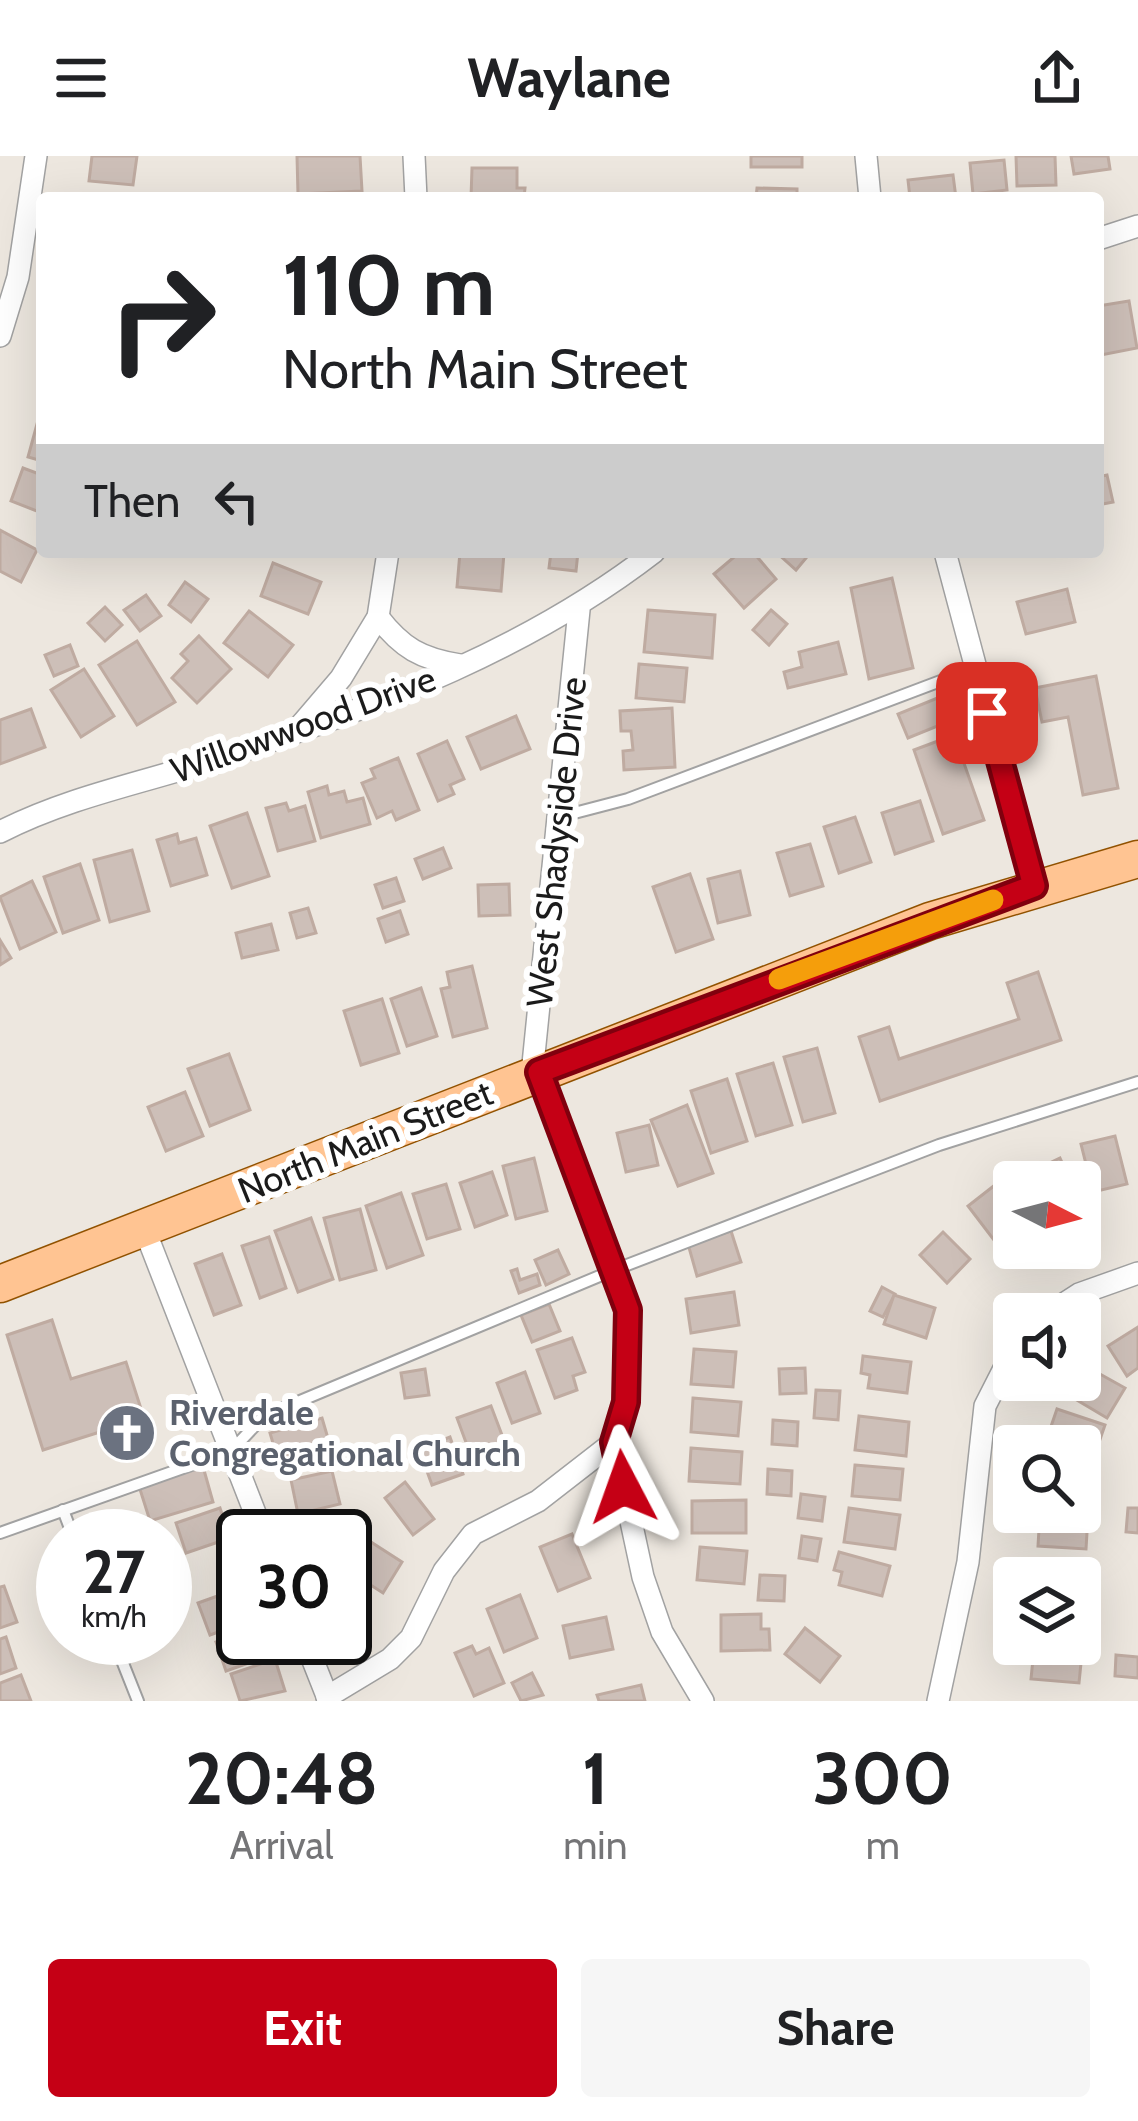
<!DOCTYPE html>
<html lang="en">
<head>
<meta charset="utf-8">
<style>
  :root { --surface:#fff; --page:#f6f6f6; --text:#202124; --muted:#757577; --accent:#c50015 }
  body { margin:0; font-family:Cabin,sans-serif; background:var(--page); color:var(--text); height:100vh; display:flex; flex-direction:column; font-size:45px; white-space:nowrap }
  * { box-sizing:border-box; margin:0 }
  p { font-size:39px; color:var(--muted) }
  .icon { flex:none; width:66px; height:66px; fill:none; stroke:currentColor; stroke-width:2; stroke-linecap:round; stroke-linejoin:round }
  .map { position:relative; height:1545px; overflow:hidden }
  .sheet { display:flex; flex-direction:column; background:var(--surface); flex:1 }
  .sheet>* { flex:none }
  .top-card { position:absolute; left:36px; top:36px; width:1068px; height:366px; border-radius:12px; box-shadow:0 12px 48px #0002; background:#fff; color:var(--text); overflow:hidden }
  .needle { width:78px; rotate:96deg }
  .fabs { position:absolute; left:993px; top:1005px; display:grid; gap:24px }
  .fabs a { display:grid; place-items:center; width:108px; height:108px; border-radius:12px; background:var(--surface); box-shadow:0 12px 48px #0002; font-size:60px }
  .speed { position:absolute; left:36px; top:1353px; display:flex; gap:24px; font-size:60px; font-weight:700; text-align:center }
  .speed>* { display:grid; place-content:center; width:156px; height:156px; border-radius:50%; background:var(--surface); box-shadow:0 12px 48px #0002; line-height:1 }
  .speed small { font-size:30px; font-weight:400 }
  .speed .limit { border:6px solid #111; border-radius:18px; background:#fff; color:#111 }
  .pin { position:absolute; display:grid; place-items:center; width:102px; height:102px; color:#fff; margin:-51px; border-radius:24px; box-shadow:0 6px 18px #0006 }
  .me { position:absolute; width:132px; margin:-66px; rotate:356deg; stroke-linejoin:round; filter:drop-shadow(0 0 9px #0008) }
  .turn { display:flex; align-items:center; gap:42px; height:252px; padding:0 48px; font-size:54px }
  .turn .icon { width:156px; height:156px; stroke-width:2.5 }
  .turn b { display:block; font-size:84px; line-height:102px }
  .then { display:flex; align-items:center; height:114px; padding:0 48px; background:#0003; gap:24px; font-size:45px }
  .eta { display:flex; justify-content:space-evenly; align-items:center; height:204px; text-align:center }
  .eta b { font-size:72px; font-weight:800; line-height:84px }
  .primary-button { display:flex; gap:24px; margin-top:auto; padding:24px 48px }
  .primary-button a { flex:1; height:138px; border-radius:12px; background:var(--accent); color:#fff; font-size:48px; font-weight:800; line-height:138px; text-align:center }
  .primary-button a+a { background:var(--page); color:var(--text) }
  header { display:flex; justify-content:space-between; align-items:center; height:156px; padding:0 48px; background:var(--surface); font-size:54px; font-weight:800 }
  .map>svg:first-child { display:block }
  .building { fill:#cdbfb8; stroke:#bfaba1; stroke-width:3 }
  .lines { fill:none; stroke-linecap:round; stroke-linejoin:round }
  .lane-casing { stroke:#a2a2a2; stroke-width:14 }
  .street-casing { stroke:#a2a2a2; stroke-width:24 }
  .primary-casing { stroke:#915200; stroke-width:39 }
  .lane { stroke:#fff; stroke-width:10 }
  .street { stroke:#fff; stroke-width:21 }
  .primary { stroke:#ffc492; stroke-width:36 }
  .route-casing { stroke:#80000e; stroke-width:30 }
  .route { stroke:#c50015; stroke-width:21 }
  .slow { stroke:#f59e0b; stroke-width:21 }
  .labels { text-anchor:middle; dominant-baseline:central; stroke-width:12; stroke-linejoin:round; paint-order:stroke }
  .street-label { font-size:36px; fill:#1b1b1b; stroke:#fff }
  .worship-label { font-size:36px; font-weight:bold; fill:#5b616d; stroke:#fff; text-anchor:start }
</style>
</head>
<body>
<header><svg class="icon" aria-label="menu" viewBox="0 0 24 24"><path d="M4 6h16M4 12h16M4 18h16"/></svg>Waylane<svg class="icon" aria-label="share" viewBox="0 0 24 24"><path d="M12 15V3M7 8l5-5 5 5M5 13v7h14v-7"/></svg></header>
<div class="map">
<svg width="1138" height="1545" viewBox="0 0 1138 1545">
  <rect width="100%" height="100%" fill="#ede7df"/>
  <g class="building">
    <path d="M92 0H137L133 29 89 25Z"/>
    <path d="M297 0H360L362 35 298 38Z"/>
    <rect x="751" y="0" width="51" height="11"/>
    <path d="M1016 0H1055L1056 29 1017 30Z"/>
    <path d="M1071 0H1108L1110 13 1074 18Z"/>
    <path d="M1004 4 1007 34 973 38 970 7Z"/>
    <path d="M472 12H517V32H525L524 42H471Z"/>
    <path d="M953 19 956 42H910L908 24Z"/>
    <path d="M757 32 797 33V42H756Z"/>
    <path d="M1129 145 1137 192 1101 199 1098 150Z"/>
    <path d="M37 268 42 269V305L28 301Z"/>
    <path d="M23 312 42 319V357L11 345Z"/>
    <path d="M1107 319 1113 346 1098 349V321Z"/>
    <path d="M0 374 37 394 21 426 0 415Z"/>
    <path d="M460 396 504 397 501 435 457 431Z"/>
    <path d="M551 396H578L576 415 549 412Z"/>
    <path d="M740 396H753L776 423 744 452 714 418Z"/>
    <path d="M776 396H811L796 414Z"/>
    <path d="M273 407 321 426 308 458 261 440Z"/>
    <path d="M892 422 913 512 869 523 851 432Z"/>
    <path d="M185 426 208 443 191 466 169 449Z"/>
    <path d="M1067 433 1075 466 1026 478 1017 446Z"/>
    <path d="M146 439 161 460 140 475 124 454Z"/>
    <path d="M105 451 122 469 105 485 88 467Z"/>
    <path d="M648 454 715 459 712 502 644 496Z"/>
    <path d="M771 454 787 468 769 489 753 474Z"/>
    <path d="M249 455 293 489 268 521 224 487Z"/>
    <path d="M199 480 231 513 197 547 172 522 188 505 181 498Z"/>
    <path d="M137 485 175 546 137 569 99 509Z"/>
    <path d="M838 486 846 518 788 532 784 516 802 511 799 496Z"/>
    <path d="M70 489 78 510 54 520 45 499Z"/>
    <path d="M639 508 687 512 684 546 636 542Z"/>
    <path d="M84 513 114 560 81 581 51 534Z"/>
    <path d="M1096 520 1118 632 1083 639 1068 561 1042 566 1035 532Z"/>
    <path d="M940 541 950 565 908 582 898 558Z"/>
    <path d="M672 552 675 611 624 614 623 595 633 594 631 575H621L620 555Z"/>
    <path d="M31 553 45 591 0 608V564Z"/>
    <path d="M516 560 530 593 481 613 467 581Z"/>
    <path d="M954 579 984 664 943 678 914 594Z"/>
    <path d="M447 585 464 623 450 629 454 638 438 645 418 598Z"/>
    <path d="M398 602 419 654 396 664 392 655 377 662 362 627 375 622 371 613Z"/>
    <path d="M327 630 329 639 344 635 347 646 363 642 370 668 321 682 308 636Z"/>
    <path d="M920 645 933 685 895 698 882 657Z"/>
    <path d="M286 647 289 655 305 650 315 685 278 695 266 652Z"/>
    <path d="M247 657 269 720 232 732 210 670Z"/>
    <path d="M855 661 871 706 839 717 824 671Z"/>
    <path d="M177 678 179 687 196 682 207 719 171 730 157 684Z"/>
    <path d="M810 688 823 730 790 740 777 697Z"/>
    <path d="M443 692 451 712 423 723 415 703Z"/>
    <path d="M132 694 149 755 110 766 94 704Z"/>
    <path d="M80 708 99 764 63 777 44 721Z"/>
    <path d="M740 715 750 759 718 767 708 723Z"/>
    <path d="M690 718 713 783 676 796 653 731Z"/>
    <path d="M396 722 404 745 383 752 375 729Z"/>
    <path d="M32 725 56 776 20 793 0 741Z"/>
    <path d="M509 728 510 759 479 760 478 729Z"/>
    <path d="M308 752 316 777 297 782 290 757Z"/>
    <path d="M400 755 408 778 386 786 378 763Z"/>
    <path d="M271 768 278 794 242 802 236 777Z"/>
    <path d="M0 784 11 802 0 809Z"/>
    <path d="M472 810 487 872 453 881 441 833 450 831 447 816Z"/>
    <path d="M1038 816 1061 884 880 945 859 881 889 871 899 903 1019 863 1007 827Z"/>
    <path d="M421 832 437 880 407 890 391 843Z"/>
    <path d="M382 843 399 897 361 909 344 855Z"/>
    <path d="M817 892 835 957 803 966 784 901Z"/>
    <path d="M229 898 250 954 210 970 188 913Z"/>
    <path d="M773 907 792 969 756 980 737 918Z"/>
    <path d="M727 923 747 985 711 997 691 935Z"/>
    <path d="M185 936 203 980 166 995 148 951Z"/>
    <path d="M687 949 713 1017 678 1030 651 964Z"/>
    <path d="M649 969 658 1009 626 1016 617 977Z"/>
    <path d="M1115 980 1127 1028 1093 1036 1081 988Z"/>
    <path d="M534 1002 547 1055 516 1063 503 1010Z"/>
    <path d="M1060 1002 1071 1026H1036L1031 1016Z"/>
    <path d="M492 1016 507 1059 475 1071 460 1027Z"/>
    <path d="M446 1028 460 1073 427 1083 413 1038Z"/>
    <path d="M995 1029 1014 1055V1082L1000 1092 968 1050Z"/>
    <path d="M401 1037 423 1099 387 1112 366 1050Z"/>
    <path d="M360 1053 376 1114 340 1124 324 1062Z"/>
    <path d="M311 1062 333 1123 298 1136 275 1075Z"/>
    <path d="M731 1075 741 1106 697 1120 688 1088Z"/>
    <path d="M943 1076 970 1103 947 1127 920 1099Z"/>
    <path d="M269 1081 286 1132 260 1142 242 1090Z"/>
    <path d="M558 1094 569 1118 546 1129 535 1104Z"/>
    <path d="M222 1098 241 1149 214 1159 195 1108Z"/>
    <path d="M517 1113 520 1124 537 1118 540 1129 519 1137 511 1115Z"/>
    <path d="M882 1131 895 1138 883 1161 870 1155Z"/>
    <path d="M734 1136 739 1169 691 1177 686 1143Z"/>
    <path d="M894 1139 935 1152 926 1182 884 1168Z"/>
    <path d="M549 1148 560 1175 532 1186 521 1159Z"/>
    <path d="M52 1164 71 1223 126 1206 144 1262 43 1294 7 1179Z"/>
    <path d="M1138 1171V1212L1127 1220 1108 1190Z"/>
    <path d="M572 1182 585 1216 573 1220 577 1234 555 1242 537 1194Z"/>
    <path d="M694 1193 736 1196 733 1231 691 1228Z"/>
    <path d="M863 1200 911 1206 907 1237 868 1232 870 1219 861 1217Z"/>
    <path d="M1082 1208 1125 1232 1107 1262 1065 1237 1073 1224H1080Z"/>
    <path d="M805 1212 806 1237 780 1238 779 1213Z"/>
    <path d="M425 1213 429 1239 405 1242 401 1217Z"/>
    <path d="M525 1216 540 1257 512 1267 497 1227Z"/>
    <path d="M816 1234 840 1235 838 1264 814 1262Z"/>
    <path d="M693 1242 741 1246 738 1280 691 1276Z"/>
    <path d="M491 1250 505 1287 471 1300 457 1262Z"/>
    <path d="M1057 1253 1105 1269 1094 1301 1080 1297V1290L1046 1285Z"/>
    <path d="M859 1260 909 1266 906 1300 855 1294Z"/>
    <path d="M322 1262 332 1296 280 1311 270 1277Z"/>
    <path d="M773 1264 798 1266 797 1290 772 1288Z"/>
    <path d="M450 1281 463 1318 432 1329 419 1293Z"/>
    <path d="M691 1292 742 1296 740 1328 689 1325Z"/>
    <path d="M202 1307 213 1346 150 1365 138 1327Z"/>
    <path d="M855 1309 903 1313 900 1344 852 1340Z"/>
    <path d="M768 1313 792 1315 791 1340 767 1338Z"/>
    <path d="M1080 1313 1091 1314 1088 1346 1080 1345Z"/>
    <path d="M332 1315 340 1348 298 1358 291 1324Z"/>
    <path d="M405 1326 434 1363 413 1379 385 1342Z"/>
    <path d="M801 1338 825 1341 822 1365 798 1362Z"/>
    <path d="M746 1344V1377H692V1345Z"/>
    <path d="M220 1352 230 1382 186 1397 176 1367Z"/>
    <path d="M849 1352 900 1359 895 1393 844 1386Z"/>
    <path d="M1128 1352H1138V1377L1126 1376Z"/>
    <path d="M332 1355 341 1380H309L304 1364Z"/>
    <path d="M1040 1356 1088 1360 1086 1393 1038 1390Z"/>
    <path d="M572 1378 590 1422 558 1435 540 1391Z"/>
    <path d="M802 1380 821 1383 817 1405 799 1402Z"/>
    <path d="M371 1386 402 1406 383 1437 352 1417Z"/>
    <path d="M700 1391 747 1395 744 1428 697 1424Z"/>
    <path d="M839 1396 890 1410 882 1440 839 1429 842 1416 834 1414Z"/>
    <path d="M1037 1404 1080 1408 1079 1422H1035Z"/>
    <path d="M760 1419 785 1420 784 1445 758 1444Z"/>
    <path d="M4 1430 17 1466 0 1472V1431Z"/>
    <path d="M243 1431V1467L210 1479 198 1447Z"/>
    <path d="M520 1439 537 1482 504 1496 487 1453Z"/>
    <path d="M761 1458V1473H769L770 1494 721 1495V1459Z"/>
    <path d="M606 1461 613 1493 570 1502 563 1470Z"/>
    <path d="M805 1472 840 1500 820 1526 785 1498Z"/>
    <path d="M243 1476V1482H262L268 1500 226 1515 216 1486Z"/>
    <path d="M6 1481 16 1512 0 1518V1483Z"/>
    <path d="M472 1490 476 1498 489 1492 504 1527 474 1540 455 1497Z"/>
    <path d="M1034 1493 1082 1497 1079 1527 1031 1523Z"/>
    <path d="M1116 1499 1138 1501V1522L1115 1520Z"/>
    <path d="M275 1503 285 1535 240 1545 231 1518Z"/>
    <path d="M532 1517 543 1539 521 1545 512 1527Z"/>
    <path d="M21 1519 31 1545H0V1527Z"/>
    <path d="M641 1529 645 1545H599L597 1539Z"/>
  </g>
  <g class="lines">
    <defs>
      <g id="lane">
        <path d="M559 661 628 643 975 512"/>
        <path d="M63 1354 73 1380"/>
        <path d="M0 1377 231 1295 264 1260 614 1114 939 989 1138 926"/>
        <path d="M113 1482 138 1545"/>
      </g>
      <g id="street">
        <path d="M414 0 416 42"/>
        <path d="M866 0 870 42"/>
        <path d="M1098 83 1138 70"/>
        <path d="M0 180 18 121 36 0"/>
        <path d="M945 396 1034 730"/>
        <path d="M378 461C402 492 421 503 460 509"/>
        <path d="M300 570 341 522 378 461 388 396"/>
        <path d="M0 676C74 638 157 624 235 597 383 548 530 492 654 396"/>
        <path d="M539 916 628 1154 626 1246 614 1286 643 1421 662 1476 703 1545"/>
        <path d="M532 918 579 454"/>
        <path d="M144 1072 264 1380"/>
        <path d="M1048 1158 1079 1138 1138 1117"/>
        <path d="M304 1482 329 1545"/>
        <path d="M327 1541 390 1503 411 1482 444 1415 473 1378 538 1345 614 1286"/>
        <path d="M938 1545 968 1406 985 1250 1014 1193"/>
      </g>
      <path id="primary" d="M0 1128 930 765 1138 703"/>
    </defs>
    <use href="#lane" class="lane-casing"/>
    <use href="#street" class="street-casing"/>
    <use href="#primary" class="primary-casing"/>
    <use href="#lane" class="lane"/>
    <use href="#street" class="street"/>
    <use href="#primary" class="primary"/>
  </g>
  <g class="lines">
    <defs>
      <path id="route" d="M623 1331 614 1286 626 1246 628 1154 539 916 1034 730 987 557"/>
    </defs>
    <use href="#route" class="route-casing"/>
    <use href="#route" class="route"/>
    <path class="slow" d="M779 823 993 744"/>
  </g>
  <defs>
    <symbol id="church-disc" viewBox="-11 -11 22 22"><circle r="9.5" fill="#6b7280" stroke="#fff"/><path d="M-1.2-6h2.4v3.5h3.3v2.4h-3.3V6h-2.4V-.1h-3.3v-2.4h3.3Z" fill="#fff"/></symbol>
  </defs>
  <g fill-rule="evenodd">
    <use href="#church-disc" x="94" y="1244" width="66" height="66"/>
  </g>
  <g class="labels">
    <g class="street-label">
      <text transform="translate(303 568) rotate(-20)">Willowwood Drive</text>
      <text transform="translate(556 686) rotate(-84)">West Shadyside Drive</text>
      <text transform="translate(365 985) rotate(-22)">North Main Street</text>
    </g>
    <g class="worship-label">
      <text x="169" y="1256">Riverdale<tspan x="169" dy="41">Congregational Church</tspan></text>
    </g>
  </g>
</svg>
<div class="fabs">
<a><svg class="needle" viewBox="-14 -14 28 28"><path d="M0-13l5 13h-10z" fill="#e53935"/><path d="M0 13l5-13h-10z" fill="#757577"/></svg></a>
<a><svg class="icon" aria-label="sound" viewBox="0 0 24 24"><path d="M4 9h4l5-4v14l-5-4H4zM17 9q2 3 0 6"/></svg></a>
<a><svg class="icon" aria-label="search" viewBox="0 0 24 24"><circle cx="10" cy="10" r="6"/><path d="M15 15l6 6"/></svg></a>
<a><svg class="icon" aria-label="layers" viewBox="0 0 24 24"><path d="M12 4l9 5-9 5-9-5zM3 14l9 5 9-5"/></svg></a>
</div>
<div class="speed"><div>27<small>km/h</small></div><div class="limit">30</div></div>
<div class="pin" style="left:987px;top:557px;background:#d93025"><svg class="icon" aria-label="arrive" viewBox="0 0 24 24"><path d="M6 21V4h12l-3 4 3 4H6"/></svg></div>
<svg class="me" style="left:623px;top:1331px" viewBox="-20 -20 40 40"><path d="M0-17L14 15 0 8-14 15z" fill="#c50015" stroke="#fff" stroke-width="4"/></svg>
<div class="top-card">
<div class="turn"><svg class="icon" aria-label="right" viewBox="0 0 24 24"><path d="M7 20v-9h11M14 6l5 5-5 5"/></svg><div><b>110 m</b>North Main Street</div></div>
<div class="then">Then<svg class="icon" aria-label="left" viewBox="0 0 24 24"><path d="M17 20v-9H6M10 6l-5 5 5 5"/></svg></div>
</div>
</div>
<section class="sheet">
<div class="eta">
<div><b>20:48</b><p>Arrival</p></div>
<div><b>1</b><p>min</p></div>
<div><b>300</b><p>m</p></div>
</div>
<div class="primary-button"><a>Exit</a><a>Share</a></div>
</section>
</body>
</html>
